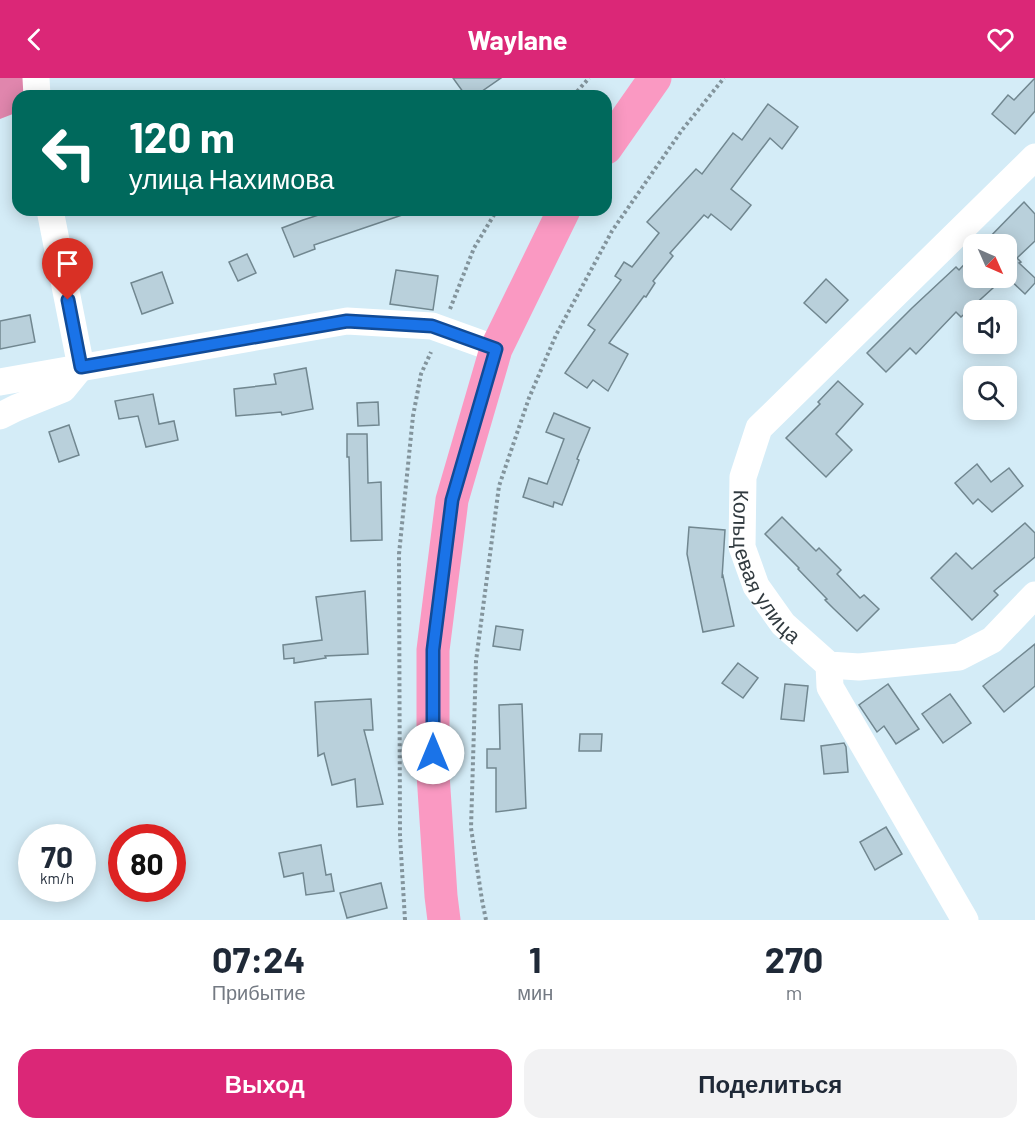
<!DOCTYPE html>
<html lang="ru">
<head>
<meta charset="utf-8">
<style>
  :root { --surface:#fff; --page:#f2f2f3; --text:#1f2937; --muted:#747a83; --accent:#db2777 }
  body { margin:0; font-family:Barlow,sans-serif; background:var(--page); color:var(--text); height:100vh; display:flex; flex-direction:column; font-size:22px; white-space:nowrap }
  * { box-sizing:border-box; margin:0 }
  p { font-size:20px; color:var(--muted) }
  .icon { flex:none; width:33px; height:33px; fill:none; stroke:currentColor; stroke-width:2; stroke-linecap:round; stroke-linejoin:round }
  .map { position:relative; height:842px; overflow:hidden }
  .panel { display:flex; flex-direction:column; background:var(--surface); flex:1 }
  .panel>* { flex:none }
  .guide { position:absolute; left:12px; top:12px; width:600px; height:126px; border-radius:18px; box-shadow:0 3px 15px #0003; background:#00695c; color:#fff; overflow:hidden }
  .needle { width:39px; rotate:135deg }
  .tools { position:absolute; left:963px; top:156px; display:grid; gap:12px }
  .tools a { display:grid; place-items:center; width:54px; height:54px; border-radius:12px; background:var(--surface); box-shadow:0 3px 15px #0003; font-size:30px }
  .speed { position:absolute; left:18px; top:746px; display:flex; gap:12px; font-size:30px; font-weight:700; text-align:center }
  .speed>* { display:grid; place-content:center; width:78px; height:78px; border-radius:50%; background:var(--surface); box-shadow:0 3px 15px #0003; line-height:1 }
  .speed small { font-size:15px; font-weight:400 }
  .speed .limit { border:9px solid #d22; background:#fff; color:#111 }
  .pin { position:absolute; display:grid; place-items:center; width:51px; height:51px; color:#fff; margin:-62px -26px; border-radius:50% 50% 50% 0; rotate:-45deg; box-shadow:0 0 6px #0007 }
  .pin .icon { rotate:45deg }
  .me { position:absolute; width:66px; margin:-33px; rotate:0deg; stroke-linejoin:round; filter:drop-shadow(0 0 4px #0008) }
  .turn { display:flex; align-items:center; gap:21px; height:126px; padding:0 18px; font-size:27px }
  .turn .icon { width:78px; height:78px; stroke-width:2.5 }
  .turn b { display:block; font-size:42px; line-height:51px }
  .eta { display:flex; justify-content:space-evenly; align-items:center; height:102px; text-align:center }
  .eta b { font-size:36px; font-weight:700; line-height:42px }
  .primary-button { display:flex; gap:12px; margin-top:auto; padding:12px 18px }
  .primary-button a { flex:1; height:69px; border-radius:18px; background:var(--accent); color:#fff; font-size:24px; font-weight:700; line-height:69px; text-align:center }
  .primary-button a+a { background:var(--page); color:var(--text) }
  header { display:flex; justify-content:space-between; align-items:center; height:78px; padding:0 18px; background:var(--accent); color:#fff; font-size:27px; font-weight:700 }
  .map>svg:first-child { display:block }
  .forest { fill:#e086ad }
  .building { fill:#b9d0db; stroke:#718790; stroke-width:1.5 }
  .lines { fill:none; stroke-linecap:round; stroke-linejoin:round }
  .path { stroke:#83949c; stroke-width:4; stroke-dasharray:3 3; stroke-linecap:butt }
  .minor { stroke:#fff; stroke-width:27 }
  .highway { stroke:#fa99c2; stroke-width:33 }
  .route-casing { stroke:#114b97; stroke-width:15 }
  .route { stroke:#1a73e8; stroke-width:10 }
  .labels { text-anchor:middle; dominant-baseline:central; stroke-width:4.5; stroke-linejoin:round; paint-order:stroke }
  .street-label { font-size:21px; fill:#313a3f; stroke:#e9f7fe }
</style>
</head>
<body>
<header><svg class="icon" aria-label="back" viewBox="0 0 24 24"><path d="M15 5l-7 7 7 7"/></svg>Waylane<svg class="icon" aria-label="heart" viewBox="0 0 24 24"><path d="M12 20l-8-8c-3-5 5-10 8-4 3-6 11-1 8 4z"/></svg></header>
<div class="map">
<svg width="1035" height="842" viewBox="0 0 1035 842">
  <rect width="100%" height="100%" fill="#d4ecf7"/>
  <path class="forest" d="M0 0H25L27 18H18V34L0 41Z"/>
  <g class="building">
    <path d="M453 0H501L475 18H466Z"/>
    <path d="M1035 0V33L1015 56 992 36 1008 17 1014 22Z"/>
    <path d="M768 26 798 49 782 71 770 60 731 111 751 127 731 152 711 136 708 140 704 137 670 175 673 178 653 203 655 205 646 219 644 218 609 265 628 276 608 313 593 302 587 310 565 295 595 252 588 247 621 202 615 198 624 184 632 189 659 155 647 144 696 91 702 96 733 55 742 62Z"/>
    <path d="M1024 124 1035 136V163L1017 180 1021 184 1019 185 1035 200V205L1025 216 1006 198V166H983Z"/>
    <path d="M334 132H407L408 135 314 167 315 171 294 179 282 150 303 142Z"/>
    <path d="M247 176 256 195 238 203 229 184Z"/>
    <path d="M974 176V200H1004L961 239 956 234 916 276 910 270 886 294 867 275 912 230 956 189 959 192Z"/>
    <path d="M396 192 438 198 433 232 390 226Z"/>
    <path d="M162 194 173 225 142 236 131 205Z"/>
    <path d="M826 201 848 222 826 245 804 225Z"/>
    <path d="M30 237 35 264 0 271V243Z"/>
    <path d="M306 290 313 331 282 337 281 334 236 338 234 311 276 306 274 296Z"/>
    <path d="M838 303 863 326 836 356 852 372 826 399 786 360 820 326 818 324Z"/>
    <path d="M153 316 159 346 174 343 178 362 146 369 138 338 119 341 115 323Z"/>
    <path d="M378 324 379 347 358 348 357 325Z"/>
    <path d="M554 335 590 350 577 381 579 382 562 427 554 424 553 429 523 419 529 400 547 406 564 361 546 354Z"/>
    <path d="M69 347 79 377 59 384 49 354Z"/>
    <path d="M347 356H367L368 405 381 404 382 462 351 463 349 379H347Z"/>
    <path d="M977 386 991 404 1009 390 1023 408 992 434 978 421 973 426 955 405Z"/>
    <path d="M782 439 816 473 819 470 841 492 837 496 860 520 864 517 879 531 857 553 833 530 825 522 827 521 798 491 799 490 765 456Z"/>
    <path d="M1025 445 1035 455V479L994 513 998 517 972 542 931 500 956 475 972 491Z"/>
    <path d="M689 449 725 452 722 500 723 498 734 548 703 554 687 476Z"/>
    <path d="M365 513 368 576 325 578 326 580 294 585V580L284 581 283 567 322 562 316 519Z"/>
    <path d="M496 548 523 552 520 572 493 568Z"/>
    <path d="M1035 566V608L1004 634 983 608Z"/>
    <path d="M738 585 758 600 743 620 722 605Z"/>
    <path d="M785 606 808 608 804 643 781 641Z"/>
    <path d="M888 606 919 651 896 666 884 648 877 654 859 627Z"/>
    <path d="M950 616 971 645 943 665 922 636Z"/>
    <path d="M371 621 373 652H364L383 726 357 729 355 701 332 707 324 675 318 678 315 624Z"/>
    <path d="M522 626 526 730 496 734V690H487V671H500L499 627Z"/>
    <path d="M580 656H602L601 673H579Z"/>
    <path d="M844 665 846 669 848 694 824 696 821 668Z"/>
    <path d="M886 749 902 776 875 792 860 764Z"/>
    <path d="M321 767 326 797 331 796 334 813 306 817 303 795 284 799 279 775Z"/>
    <path d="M381 805 387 830 347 840 340 815Z"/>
  </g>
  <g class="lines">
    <g class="path">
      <path d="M573 18 589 0"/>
      <path d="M450 231 474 170 497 132"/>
      <path d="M405 842 400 758 399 476 413 338 421 296 431 274"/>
      <path d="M486 842 482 822 471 750 476 583 499 408 529 320 556 257 612 153 682 52 724 0"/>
    </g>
    <g class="minor">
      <path d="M36 0 37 18"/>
      <path id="s1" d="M1035 79 759 350 743 399 742 469 756 508 783 546 829 587 859 589 959 579 992 562 1035 517"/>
      <path d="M0 304 347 243 432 248 496 271"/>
      <path d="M0 338 16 330 63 311 81 289 50 132"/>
      <path d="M829 587 830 609 965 842"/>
    </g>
    <g class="highway">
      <path d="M606 70 655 0"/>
      <path d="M444 842 441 818 433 696V572L452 422 496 271 564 132"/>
    </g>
  </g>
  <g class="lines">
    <defs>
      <path id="route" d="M68 222 81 289 347 243 432 248 496 271 452 422 433 572V675"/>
    </defs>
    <use href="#route" class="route-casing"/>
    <use href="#route" class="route"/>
  </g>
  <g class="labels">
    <g class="street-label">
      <text stroke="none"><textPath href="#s1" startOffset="534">Кольцевая улица</textPath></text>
    </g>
  </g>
</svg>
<div class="tools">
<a><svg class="needle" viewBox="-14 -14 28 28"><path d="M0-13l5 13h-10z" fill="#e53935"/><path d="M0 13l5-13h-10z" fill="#747a83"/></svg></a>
<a><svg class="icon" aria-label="sound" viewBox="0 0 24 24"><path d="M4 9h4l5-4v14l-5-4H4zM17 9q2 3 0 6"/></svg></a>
<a><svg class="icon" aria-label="search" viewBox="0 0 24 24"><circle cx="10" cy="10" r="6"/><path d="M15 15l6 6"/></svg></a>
</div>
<div class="speed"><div>70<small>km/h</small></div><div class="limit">80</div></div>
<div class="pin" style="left:68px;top:222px;background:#d93025"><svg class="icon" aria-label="arrive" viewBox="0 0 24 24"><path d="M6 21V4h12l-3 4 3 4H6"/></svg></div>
<svg class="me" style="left:433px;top:675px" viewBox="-20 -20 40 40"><circle r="19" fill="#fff"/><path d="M0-13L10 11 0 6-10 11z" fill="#1a73e8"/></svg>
<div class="guide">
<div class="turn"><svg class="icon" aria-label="left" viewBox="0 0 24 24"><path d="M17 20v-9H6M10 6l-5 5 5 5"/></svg><div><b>120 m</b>улица Нахимова</div></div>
</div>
</div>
<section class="panel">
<div class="eta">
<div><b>07:24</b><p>Прибытие</p></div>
<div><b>1</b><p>мин</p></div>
<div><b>270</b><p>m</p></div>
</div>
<div class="primary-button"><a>Выход</a><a>Поделиться</a></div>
</section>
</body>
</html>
